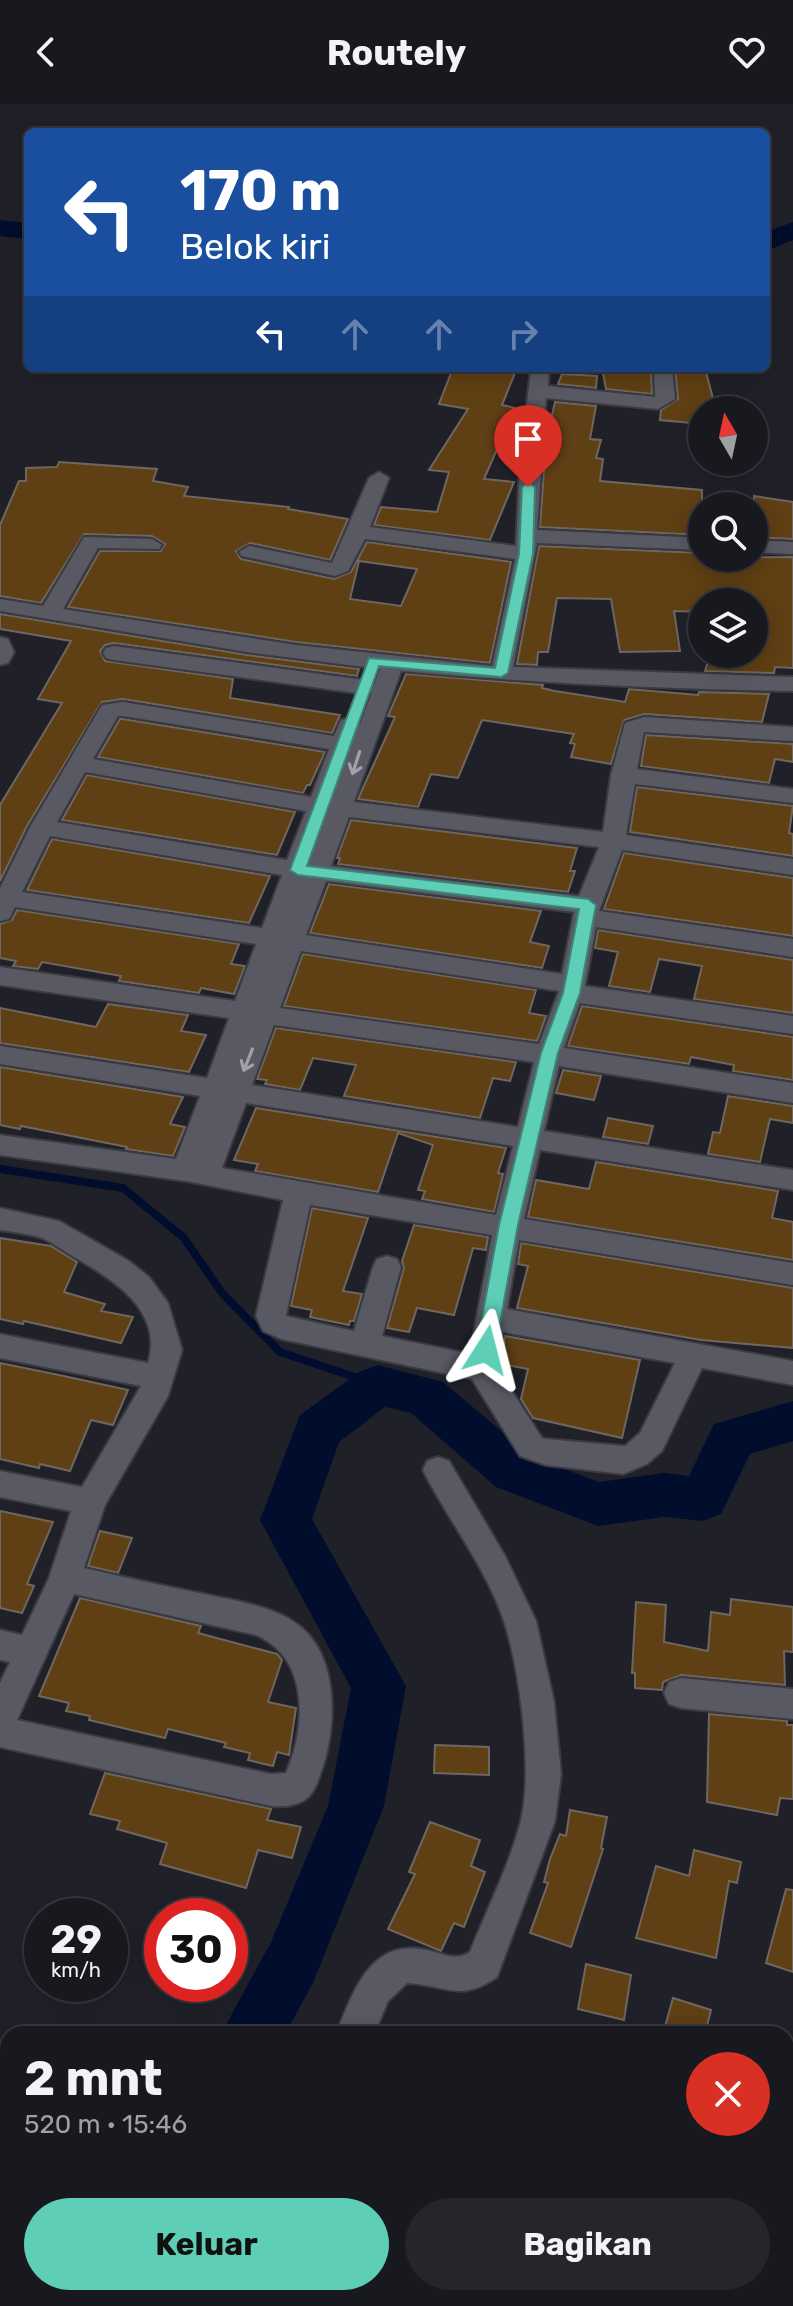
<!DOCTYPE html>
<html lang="id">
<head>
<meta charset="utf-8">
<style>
  :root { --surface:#18181f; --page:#25252c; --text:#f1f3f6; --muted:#9fa0a4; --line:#36373d; --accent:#5eceb7 }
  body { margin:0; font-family:Rubik,sans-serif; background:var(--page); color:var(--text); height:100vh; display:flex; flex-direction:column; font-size:30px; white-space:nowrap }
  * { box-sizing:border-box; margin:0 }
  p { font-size:26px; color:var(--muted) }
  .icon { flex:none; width:44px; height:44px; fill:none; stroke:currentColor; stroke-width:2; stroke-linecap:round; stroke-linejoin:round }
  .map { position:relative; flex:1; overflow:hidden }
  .details { position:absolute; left:0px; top:1922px; width:794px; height:280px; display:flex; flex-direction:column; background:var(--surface); border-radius:24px 24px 0 0; box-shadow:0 4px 20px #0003,0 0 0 2px var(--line) }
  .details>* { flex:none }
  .banner { position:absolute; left:24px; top:24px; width:746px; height:244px; border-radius:12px; box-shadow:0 4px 20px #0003,0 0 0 2px var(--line); background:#1a4fa0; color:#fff; overflow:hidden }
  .needle { width:52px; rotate:351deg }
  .fabs { position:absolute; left:688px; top:292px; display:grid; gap:16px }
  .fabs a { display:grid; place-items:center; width:80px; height:80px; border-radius:50%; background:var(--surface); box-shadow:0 4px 20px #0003,0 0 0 2px var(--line); font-size:40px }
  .speed { position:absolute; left:24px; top:1794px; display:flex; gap:16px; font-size:40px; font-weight:700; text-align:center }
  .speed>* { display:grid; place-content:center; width:104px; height:104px; border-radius:50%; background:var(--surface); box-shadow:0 4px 20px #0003,0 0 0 2px var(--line); line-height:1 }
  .speed small { font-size:20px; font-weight:400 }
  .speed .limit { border:12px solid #d22; background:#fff; color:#111 }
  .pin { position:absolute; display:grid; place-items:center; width:68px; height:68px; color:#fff; margin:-82px -34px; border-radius:50% 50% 50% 0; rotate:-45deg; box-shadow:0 0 8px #0007 }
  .pin .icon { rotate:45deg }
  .me { position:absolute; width:88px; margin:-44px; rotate:9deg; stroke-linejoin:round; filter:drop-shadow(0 0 6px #0008) }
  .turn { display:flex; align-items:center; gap:28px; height:168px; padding:0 24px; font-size:36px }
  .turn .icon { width:104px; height:104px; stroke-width:2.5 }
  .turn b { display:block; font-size:56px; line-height:68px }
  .lanes { display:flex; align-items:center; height:76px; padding:0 24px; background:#0003; justify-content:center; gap:40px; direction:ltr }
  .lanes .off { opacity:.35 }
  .round { display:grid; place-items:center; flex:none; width:84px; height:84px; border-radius:42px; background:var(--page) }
  .overview { display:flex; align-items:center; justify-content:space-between; height:136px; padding:0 24px }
  h1 { font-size:48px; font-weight:700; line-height:60px }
  .button { display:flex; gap:16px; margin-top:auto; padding:16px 24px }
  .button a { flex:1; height:92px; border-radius:48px; background:var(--accent); color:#111; font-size:32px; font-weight:700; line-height:92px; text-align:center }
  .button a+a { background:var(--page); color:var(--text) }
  header { display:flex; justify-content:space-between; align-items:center; height:104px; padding:0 24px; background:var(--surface); font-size:36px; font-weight:700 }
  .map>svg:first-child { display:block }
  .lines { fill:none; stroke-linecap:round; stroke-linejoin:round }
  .stream { stroke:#000d2d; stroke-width:8 }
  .river { fill:#000d2d; fill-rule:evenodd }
  .building { fill:#5f3f14; stroke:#6f675f; stroke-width:2; fill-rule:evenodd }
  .minor-casing { stroke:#3a3a41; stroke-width:4 }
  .minor { fill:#585963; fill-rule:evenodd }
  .oneway { stroke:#a1a1a9 }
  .route { fill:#5eceb7; stroke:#3d8677; stroke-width:2 }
</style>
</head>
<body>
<header><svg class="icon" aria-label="back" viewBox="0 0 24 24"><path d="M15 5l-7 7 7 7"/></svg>Routely<svg class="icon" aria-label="heart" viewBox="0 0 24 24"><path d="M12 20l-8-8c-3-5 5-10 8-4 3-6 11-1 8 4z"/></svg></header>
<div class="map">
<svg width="793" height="2202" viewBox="0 0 793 2202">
  <rect width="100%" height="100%" fill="#202029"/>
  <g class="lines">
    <path class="stream" d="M0 1065 123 1084 184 1134 222 1189 280 1248 378 1281"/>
    <g class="river">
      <path d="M0 116 28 119V135L0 132Z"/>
      <path d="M793 118V136L766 147V128Z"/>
      <path d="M378 1261 443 1278 532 1353 599 1378 664 1369 689 1372 714 1320 793 1297V1337L750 1350 721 1410 703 1417 664 1413 598 1422 496 1383 411 1309 385 1303 339 1338 312 1415 406 1582 384 1702 313 1879 285 1930H221L271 1838 328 1702 351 1584 260 1416 300 1311 361 1267Z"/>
      <path d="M44 2194H112L109 2202H41Z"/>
    </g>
  </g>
  <g class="building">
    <path d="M453 264H517L502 301 515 304 484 375 514 378 490 436 374 421 381 403 437 408 449 368 429 366 468 305 439 300Z"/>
    <path d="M602 264H651L652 290 606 285Z"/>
    <path d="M675 264H705L716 306H702V320L660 316 661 306 678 295Z"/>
    <path d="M562 270 597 272 596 284 558 280Z"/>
    <path d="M555 298 596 302 590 335 601 336 596 354 603 355 600 377 702 386V431L540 423 546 337Z"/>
    <path d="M59 358 157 365 153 377 188 383 184 392 289 403 288 405 348 415 330 456 250 439 236 447 241 455 334 475 351 468 367 438 511 458 490 559 296 538 68 503 100 447H161L165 440 152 432 84 430 41 499 0 492V421L19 377H26V364L57 363ZM359 457 417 465 401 502 350 495Z"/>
    <path d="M754 392 793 398V435L754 433Z"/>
    <path d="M539 442 702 449V454L793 453V564L775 563 774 569 705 567 710 550H754V498H702V508L674 507 680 547 620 548 611 495 557 494 548 548H538L537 561 517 560Z"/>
    <path d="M0 510 247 551 359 565 357 572 114 539 105 541 100 547 105 557 233 575 230 594 340 611 332 629 123 595 102 598 27 722 0 777V701L62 599 38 595 71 537 0 525Z"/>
    <path d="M406 570 543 581 542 584 555 587 625 598 629 585 698 591 699 588 769 590 762 618 644 610 624 616 611 660 571 653 575 640 570 639 574 630 482 616 458 674 431 670 418 703 358 695 395 613 388 612Z"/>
    <path d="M120 615H123L325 648 310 681H307L303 689 98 653Z"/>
    <path d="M646 631 793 640V658L775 655 769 679 641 662Z"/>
    <path d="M87 671 295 708 277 751 62 716Z"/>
    <path d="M637 683 793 702 789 729 793 730V752L630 728Z"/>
    <path d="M351 716 577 744 570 767H575L568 788 338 760 340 754H337Z"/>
    <path d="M52 735 270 772 249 819 27 786Z"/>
    <path d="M624 749 793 774V832L604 805Z"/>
    <path d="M329 780 541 807 530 838 549 842 542 864 310 829Z"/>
    <path d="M17 806 239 840 231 860 245 862 234 890 201 884 199 889 119 877 121 872 42 858 38 865 13 862 16 857 0 854V820L12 816Z"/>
    <path d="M598 826 793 856V909L694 895 702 862 659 855 650 888 609 882 618 848 595 844Z"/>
    <path d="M303 850 536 886 529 909 546 912 537 937 284 902Z"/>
    <path d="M108 900 188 911 181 927 206 931 189 968 0 939V904L96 923Z"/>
    <path d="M582 902 793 933V976L733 967 734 961 691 953 689 960 568 942Z"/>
    <path d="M276 924 516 958 510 977 493 974 480 1014 344 992 356 961 313 954 300 986 265 980 267 976 257 975Z"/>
    <path d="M0 963 183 993 170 1020 185 1023 173 1052 126 1045 127 1043 21 1022 20 1025 0 1021Z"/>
    <path d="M563 966 601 972 594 996 556 989Z"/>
    <path d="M728 992 793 1002V1019L770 1015 760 1058 708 1050 713 1028 720 1029Z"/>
    <path d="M256 1004 506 1044 498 1069 503 1070 494 1108 422 1095 425 1087 418 1086 433 1041 398 1029 378 1088 255 1067 258 1060 234 1056Z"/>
    <path d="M608 1014 653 1022 648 1040 603 1033Z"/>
    <path d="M596 1058 778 1087 772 1114 793 1118V1156L528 1113 536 1076 589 1085Z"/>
    <path d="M312 1104 368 1114 343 1187 362 1190 354 1217H350L349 1221 310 1213 312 1206 291 1202Z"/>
    <path d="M414 1121 488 1133 486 1146 473 1144 454 1211 417 1204 409 1228 387 1224 404 1164 402 1157Z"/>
    <path d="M0 1134 51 1142 77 1158 64 1188 105 1200 101 1207 133 1213 121 1239 24 1217 23 1220 0 1215Z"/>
    <path d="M521 1139 793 1184V1244L701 1236 517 1204 528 1162 518 1160Z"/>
    <path d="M505 1232 640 1256 622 1334 533 1314 521 1295 528 1265 501 1260Z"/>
    <path d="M0 1259 59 1271 128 1286 113 1321 91 1316 70 1367 40 1360 39 1364 0 1355Z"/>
    <path d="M0 1407 53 1418 27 1480 34 1482 22 1509 0 1504Z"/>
    <path d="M100 1427 132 1434 118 1469 88 1462Z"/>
    <path d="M80 1494 201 1522 198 1529 277 1550 282 1556 268 1598 296 1604 289 1651 277 1648 273 1662 248 1656 250 1649 224 1643 226 1639 168 1625 165 1634 89 1616 90 1612 66 1607 69 1599 39 1592Z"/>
    <path d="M731 1495 793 1503V1548L784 1547 785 1581 681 1571 663 1578 662 1586 635 1584V1569H632L636 1498 666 1501 664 1538 708 1547 711 1508 730 1511Z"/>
    <path d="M709 1610 787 1617V1621H793V1695L780 1694 777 1711 707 1698Z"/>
    <path d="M435 1641 489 1643V1671L434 1669Z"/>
    <path d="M105 1669 271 1705 267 1716 301 1723 292 1754 258 1746 246 1784 160 1760 167 1739 117 1725 120 1717 90 1710Z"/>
    <path d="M570 1706 607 1713 601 1744 603 1745 571 1843 530 1829 548 1779 544 1778 550 1755 560 1730 566 1732Z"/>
    <path d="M430 1718 480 1736 471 1762 485 1768 464 1823 454 1819 441 1847 388 1825 415 1770 409 1768Z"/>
    <path d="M694 1746 741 1758 737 1779 729 1777 716 1854 636 1834 656 1762 689 1772Z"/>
    <path d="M786 1785 793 1786V1868L766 1859Z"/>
    <path d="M586 1860 631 1871 624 1916 578 1905Z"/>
    <path d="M673 1894 711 1906 705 1930H663Z"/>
  </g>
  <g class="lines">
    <defs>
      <g id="minor">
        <path d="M531 264H549L548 282 655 293 654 264H672L675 295 658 305 546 294 537 426 702 434V446L537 439 513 563 793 573V587C662 585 532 579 401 567L354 698 603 728 611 671 625 619 644 613 793 623V637L644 628 637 665 793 685V699L635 680 626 731 793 755V771L622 746 599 807 793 835V853L596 823 585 882 793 912V930L580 899 564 944 793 979V999L559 962 544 1027 793 1066V1086L540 1046 524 1115 793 1159V1181L519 1136 507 1205 793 1257V1281L702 1264 662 1347 647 1360 623 1370 546 1361 520 1352 472 1275 281 1235 263 1227 256 1212 283 1096 186 1077 0 1051V1031L176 1055 200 992 0 960V942L207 974 229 914 0 881V863L235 897 256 840 15 803 9 815 0 817V784L30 723 102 601 123 598 334 632 341 616 349 614 360 620 372 588 364 590 114 556 106 554 103 549 106 544 114 542 364 576 374 581 380 565 247 548 0 507V495L43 502 84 433 152 435 162 441 159 445 98 444 63 505 296 541 492 562 515 455 365 435 348 467 335 472 242 452 239 448 249 442 332 459 369 374 379 368 389 374 370 423 516 442 520 359ZM118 612H123L329 645 311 693 93 655ZM85 668 306 707 287 756 57 718ZM349 713 599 743 579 792 331 762ZM50 732 282 771 262 824 22 788ZM326 777 574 808 562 870 306 831ZM301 847 559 887 539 940 280 904ZM274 921 534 958 518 1023 252 981ZM246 999 513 1042 496 1111 222 1064ZM310 1101 492 1131 470 1250 382 1232 401 1163 397 1155 387 1152 377 1155 373 1163 354 1227 286 1212ZM503 1228 675 1259 640 1329 625 1342 546 1335 542 1334 497 1264Z"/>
        <path d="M754 436 793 438V450L754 448Z"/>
        <path d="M0 533 8 535 14 548 8 559 0 561Z"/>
        <path d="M0 1104 59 1117 129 1157 149 1173 168 1199 182 1246 168 1292 105 1401 84 1464C124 1473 164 1482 204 1490 235 1497 271 1501 297 1520 340 1551 337 1625 321 1668 318 1677 314 1689 306 1695 296 1702 283 1703 271 1702L0 1643V1579L10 1558 0 1556V1526L22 1531 49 1474 71 1407 0 1393V1367L82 1383 141 1282 0 1254V1230L148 1259C164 1207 113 1175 74 1153 64 1147 53 1139 42 1134 29 1130 13 1128 0 1126ZM74 1490 256 1531C310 1555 306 1622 286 1669L271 1670 17 1616Z"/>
        <path d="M438 1353 449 1357 505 1452 536 1517 554 1598 561 1670 555 1717 497 1873C459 1899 447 1881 407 1879L388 1897 374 1930H336C355 1884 372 1829 435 1848 448 1852 458 1856 470 1848 486 1807 511 1758 521 1716 533 1666 520 1566 504 1517 486 1463 448 1416 423 1366L427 1357Z"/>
        <path d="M681 1574 793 1585V1615L681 1604 669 1600 664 1589 669 1578Z"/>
        <path d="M235 2194H275L274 2202H234Z"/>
      </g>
    </defs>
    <use href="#minor" class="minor-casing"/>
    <use href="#minor" class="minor"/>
  </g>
  <defs><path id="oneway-shaft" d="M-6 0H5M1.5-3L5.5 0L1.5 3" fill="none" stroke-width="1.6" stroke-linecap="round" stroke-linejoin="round" transform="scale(2)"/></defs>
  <g class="oneway">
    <use href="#oneway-shaft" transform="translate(356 659) rotate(108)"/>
    <use href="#oneway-shaft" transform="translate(248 956) rotate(112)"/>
  </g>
  <path class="route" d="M528 379 535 383 533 450 508 569 501 573 379 562 307 762 588 795 596 801 580 889 558 949 518 1121 495 1246 493 1251H479L476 1246 499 1121 541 949 563 889 579 805 298 771 290 766 369 554 495 564 519 450 522 383Z"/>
</svg>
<div class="fabs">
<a><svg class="needle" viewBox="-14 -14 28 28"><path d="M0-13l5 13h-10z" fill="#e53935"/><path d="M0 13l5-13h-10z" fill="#9fa0a4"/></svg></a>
<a><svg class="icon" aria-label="search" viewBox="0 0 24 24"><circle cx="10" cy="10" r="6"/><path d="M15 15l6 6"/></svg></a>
<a><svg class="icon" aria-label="layers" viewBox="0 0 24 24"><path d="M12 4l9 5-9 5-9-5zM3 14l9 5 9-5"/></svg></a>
</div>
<div class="speed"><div>29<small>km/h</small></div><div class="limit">30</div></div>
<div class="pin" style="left:528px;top:383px;background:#d93025"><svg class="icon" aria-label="arrive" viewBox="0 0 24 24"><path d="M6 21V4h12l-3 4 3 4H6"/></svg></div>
<svg class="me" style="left:486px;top:1246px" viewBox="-20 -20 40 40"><path d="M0-17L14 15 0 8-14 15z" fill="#5eceb7" stroke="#fff" stroke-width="4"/></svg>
<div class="banner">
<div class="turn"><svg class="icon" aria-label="left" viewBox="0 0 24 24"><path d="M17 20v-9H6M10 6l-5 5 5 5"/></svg><div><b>170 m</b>Belok kiri</div></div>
<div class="lanes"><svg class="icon" aria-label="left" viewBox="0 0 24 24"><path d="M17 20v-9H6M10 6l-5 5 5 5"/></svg><svg class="icon off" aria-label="ahead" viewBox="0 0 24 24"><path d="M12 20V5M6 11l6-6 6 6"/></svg><svg class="icon off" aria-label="ahead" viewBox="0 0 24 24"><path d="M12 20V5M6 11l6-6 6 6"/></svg><svg class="icon off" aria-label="right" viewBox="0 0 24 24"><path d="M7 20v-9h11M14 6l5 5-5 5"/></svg></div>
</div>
<section class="details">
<div class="overview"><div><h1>2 mnt</h1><p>520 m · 15:46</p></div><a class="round" style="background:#d93025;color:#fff"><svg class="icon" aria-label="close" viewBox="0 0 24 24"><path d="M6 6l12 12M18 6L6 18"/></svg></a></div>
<div class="button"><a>Keluar</a><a>Bagikan</a></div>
</section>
</div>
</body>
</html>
